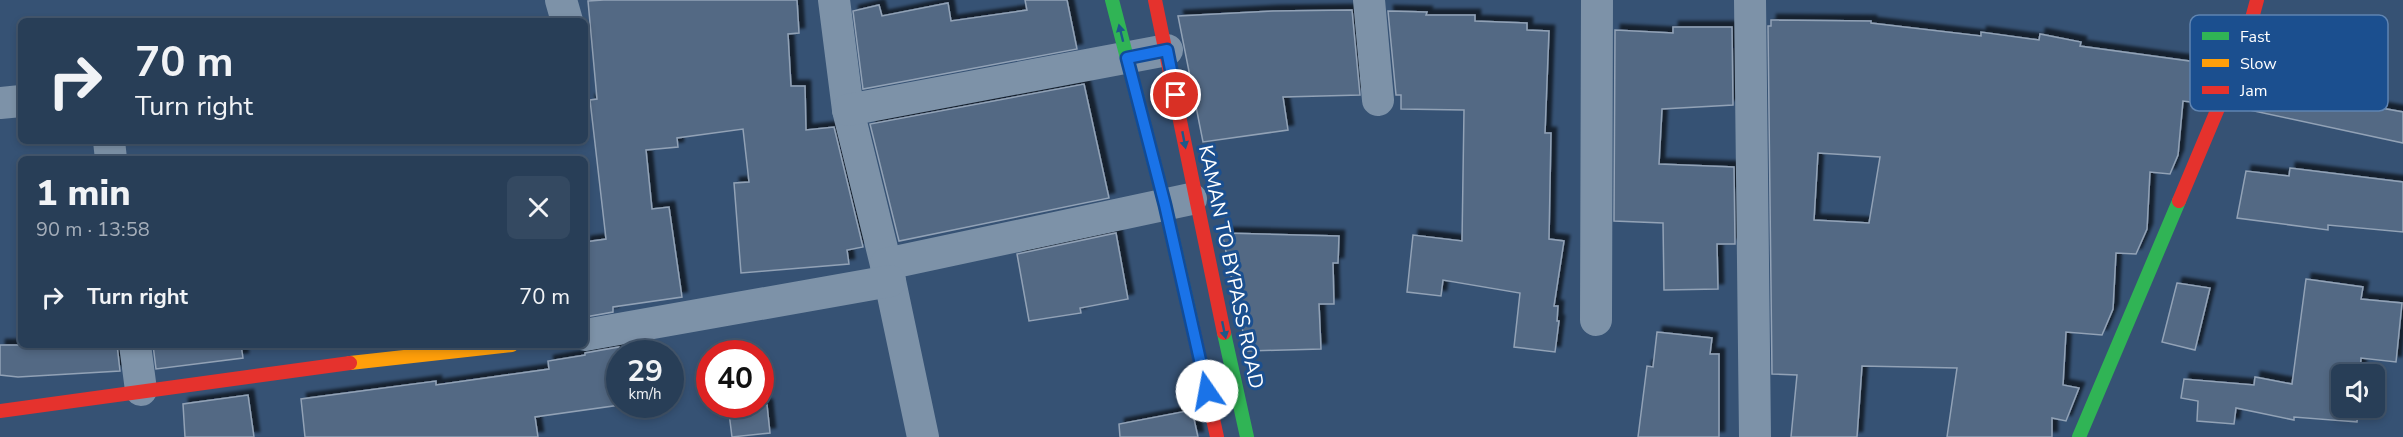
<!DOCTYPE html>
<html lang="en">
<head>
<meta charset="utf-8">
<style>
  :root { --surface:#283e57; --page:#344961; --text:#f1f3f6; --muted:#a5aeba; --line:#44576d }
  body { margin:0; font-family:"Nunito Sans",sans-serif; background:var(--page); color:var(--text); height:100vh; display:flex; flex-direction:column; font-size:22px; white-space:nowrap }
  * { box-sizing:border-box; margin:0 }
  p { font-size:20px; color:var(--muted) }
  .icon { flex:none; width:33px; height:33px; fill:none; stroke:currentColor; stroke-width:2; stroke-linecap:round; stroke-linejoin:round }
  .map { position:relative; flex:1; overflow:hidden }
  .sheet { position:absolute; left:18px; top:156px; width:570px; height:192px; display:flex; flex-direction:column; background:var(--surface); border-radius:9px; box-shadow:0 3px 9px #0003,0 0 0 2px var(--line) }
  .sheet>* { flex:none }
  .banner { position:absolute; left:18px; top:18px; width:570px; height:126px; border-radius:9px; box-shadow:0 3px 9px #0003,0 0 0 2px var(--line); background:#283e57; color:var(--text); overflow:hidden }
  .buttons { position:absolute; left:2331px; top:364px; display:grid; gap:12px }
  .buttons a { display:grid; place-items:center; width:54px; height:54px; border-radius:9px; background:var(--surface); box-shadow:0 3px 9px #0003,0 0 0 2px var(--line); font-size:30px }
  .speed { position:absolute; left:606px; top:340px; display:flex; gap:12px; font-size:30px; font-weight:700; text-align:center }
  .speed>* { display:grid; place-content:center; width:78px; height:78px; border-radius:50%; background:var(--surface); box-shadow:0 3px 9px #0003,0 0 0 2px var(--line); line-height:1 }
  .speed small { font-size:15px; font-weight:400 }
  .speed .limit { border:9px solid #d22; background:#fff; color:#111 }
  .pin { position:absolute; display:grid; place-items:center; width:51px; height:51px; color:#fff; margin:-26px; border:3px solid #fff; border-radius:50%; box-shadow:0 2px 6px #0007 }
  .me { position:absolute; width:66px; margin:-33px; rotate:348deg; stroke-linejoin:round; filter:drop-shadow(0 0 4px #0008) }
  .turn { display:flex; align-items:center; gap:21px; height:126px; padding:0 18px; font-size:27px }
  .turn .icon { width:78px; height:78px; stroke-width:2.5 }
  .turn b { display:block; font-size:42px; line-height:51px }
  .round { display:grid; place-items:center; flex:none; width:63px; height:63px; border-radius:9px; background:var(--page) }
  .summary { display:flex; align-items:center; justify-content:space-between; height:102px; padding:0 18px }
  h1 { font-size:36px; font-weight:800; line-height:45px }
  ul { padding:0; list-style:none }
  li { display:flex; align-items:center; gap:18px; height:78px; padding:0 18px }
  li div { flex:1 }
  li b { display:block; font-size:22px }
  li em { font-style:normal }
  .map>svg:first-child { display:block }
  .building { fill:#526984; stroke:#92a2b6; stroke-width:1.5; fill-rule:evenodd; filter:url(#shadow) }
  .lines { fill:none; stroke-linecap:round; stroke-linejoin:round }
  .street { stroke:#7d92a8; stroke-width:32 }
  .fast { stroke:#30b455; stroke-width:14 }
  .slow { stroke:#ff9f0a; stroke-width:14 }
  .jam { stroke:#e5322d; stroke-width:14 }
  .oneway { fill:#1d5989 }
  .route-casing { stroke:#114b97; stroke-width:15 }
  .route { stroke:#1a73e8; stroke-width:10 }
  .labels { text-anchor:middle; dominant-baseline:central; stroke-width:6; stroke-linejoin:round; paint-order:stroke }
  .street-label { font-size:20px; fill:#fff; stroke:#1b4f8f }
  .key { fill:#1b4f8f; stroke:#5f84b1; stroke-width:1.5 }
  .key-label { font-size:16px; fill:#fff }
</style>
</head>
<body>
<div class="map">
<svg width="2403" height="437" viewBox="0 0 2403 437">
  <defs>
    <filter id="shadow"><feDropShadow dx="5.5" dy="-5.5" stdDeviation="1.5" flood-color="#0009"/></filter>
  </defs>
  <rect width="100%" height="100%" fill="#365274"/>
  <g class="building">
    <path d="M604 0H797L799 33 788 34 791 86H805L806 130 834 127 863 247 847 250 849 264 741 273 734 183 749 182 743 129 677 138 678 147 646 150 652 209 669 207 682 297 613 307V312L585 317V242L606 239 590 100 597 99 588 1Z"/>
    <path d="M1025 0H1067L1077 49 863 89 853 11 879 5 882 16 948 3 951 21 1027 10Z"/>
    <path d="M1352 10 1360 95 1283 97 1288 130 1203 142 1178 16 1273 11Z"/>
    <path d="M1388 11 1427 12 1426 15H1475V21L1527 23V30L1549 31 1545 133H1551L1549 239 1564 241 1554 306H1558L1557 321H1559L1555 352 1514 347 1520 293 1443 280 1441 296 1407 292 1413 235 1462 241 1464 110 1401 109V95H1396Z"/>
    <path d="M1771 20 1871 21V23L1981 36V32L2039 40 2040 34 2081 42 2080 46 2211 64 2209 81 2200 103 2183 101 2178 155 2170 174 2150 172 2147 229 2136 254 2116 253 2113 309 2102 335 2066 332 2063 385 2079 388 2066 421 2052 418V437H1947L1957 368 1862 366 1857 437H1791L1797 375 1772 374 1768 26H1771ZM1818 153 1880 157 1869 223 1814 220Z"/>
    <path d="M1673 27H1732L1733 105 1662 109 1659 164 1734 167 1735 244H1717L1718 289 1664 290 1663 223 1614 221 1615 30 1673 33Z"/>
    <path d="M1084 84 1109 198 899 241 870 124Z"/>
    <path d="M2248 84 2403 112V143L2240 108Z"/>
    <path d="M2290 168 2403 182V232L2328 225V230L2237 218 2246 171 2289 176Z"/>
    <path d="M1116 233 1128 299 1080 308 1081 313 1029 321 1017 254Z"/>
    <path d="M1222 233 1339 236 1338 263H1333L1334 304H1319L1321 349 1247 351Z"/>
    <path d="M2306 279 2363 287 2361 299 2402 303 2396 362 2361 358 2360 375H2342V408H2358L2357 422 2294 417V420L2236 408 2234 424 2197 421 2198 401 2181 398 2184 379 2254 385 2255 377 2292 384Z"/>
    <path d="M2177 283 2210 288 2195 350 2162 342Z"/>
    <path d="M1657 332 1712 338 1710 354H1719V437H1638L1647 366 1653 367Z"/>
    <path d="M0 345H117L120 371 18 377 0 375Z"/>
    <path d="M153 345H241L243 358 156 369Z"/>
    <path d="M619 347 620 405 535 417 538 437H305L301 399 436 381V385L549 369 548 361 585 355V353Z"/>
    <path d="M248 395 254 437H185L183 404Z"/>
    <path d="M728 405H767L770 433 732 437Z"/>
    <path d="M1192 410 1198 437H1120L1119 424Z"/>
  </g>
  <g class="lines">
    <g class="street">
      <path d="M561 0 567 21"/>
      <path d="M834 0 848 110 890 281 923 437"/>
      <path d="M1369 0 1378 100"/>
      <path d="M1750 0 1755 437"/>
      <path d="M0 103 21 101"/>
      <path d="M848 110 1167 50"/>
      <path d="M109 141 111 159"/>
      <path d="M886 264 1191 199"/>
      <path d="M1596 320 1597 0"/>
      <path d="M585 335 890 281"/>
      <path d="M135 345 141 390"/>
    </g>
    <g class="fast">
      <path d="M1112 0 1165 205 1192 324"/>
      <path d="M1224 333 1247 437"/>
      <path d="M2079 437 2179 201"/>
    </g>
    <path class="slow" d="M350 363 512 345"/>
    <g class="jam">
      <path d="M1155 0 1224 333"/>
      <path d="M2179 201 2245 44 2257 0"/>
      <path d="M1192 324 1217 437"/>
      <path d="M0 411 350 363"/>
    </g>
  </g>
  <defs><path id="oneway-solid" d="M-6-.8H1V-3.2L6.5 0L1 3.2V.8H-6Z" transform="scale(1.5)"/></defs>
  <g class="oneway">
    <use href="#oneway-solid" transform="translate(1121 33) rotate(-104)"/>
    <use href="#oneway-solid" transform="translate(1184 140) rotate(79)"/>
    <use href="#oneway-solid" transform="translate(1224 330) rotate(78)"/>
  </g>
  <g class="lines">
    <defs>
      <path id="route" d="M1176 95 1167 50 1127 58 1165 205 1207 391"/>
    </defs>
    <use href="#route" class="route-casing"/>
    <use href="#route" class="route"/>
  </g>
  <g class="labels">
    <g class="street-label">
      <text transform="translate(1231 267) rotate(78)">KAMAN TO BYPASS ROAD</text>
    </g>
  </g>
  <rect x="2190" y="15" width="198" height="96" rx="9" class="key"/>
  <rect x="2202" y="32" width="27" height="8" fill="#30b455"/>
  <rect x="2202" y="59" width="27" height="8" fill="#ff9f0a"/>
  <rect x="2202" y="86" width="27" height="8" fill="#e5322d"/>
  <g class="key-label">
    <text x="2240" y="42">Fast</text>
    <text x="2240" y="69">Slow</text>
    <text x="2240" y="96">Jam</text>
  </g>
</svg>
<div class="buttons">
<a><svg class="icon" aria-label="sound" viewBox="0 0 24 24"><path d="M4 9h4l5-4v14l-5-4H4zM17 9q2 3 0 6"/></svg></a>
</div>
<div class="speed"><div>29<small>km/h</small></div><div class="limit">40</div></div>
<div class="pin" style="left:1176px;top:95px;background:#d93025"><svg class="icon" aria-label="arrive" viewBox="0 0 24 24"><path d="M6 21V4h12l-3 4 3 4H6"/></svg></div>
<svg class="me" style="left:1207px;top:391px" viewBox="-20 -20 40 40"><circle r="19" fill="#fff"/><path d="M0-13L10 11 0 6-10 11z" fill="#1a73e8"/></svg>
<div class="banner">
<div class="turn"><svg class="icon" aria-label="right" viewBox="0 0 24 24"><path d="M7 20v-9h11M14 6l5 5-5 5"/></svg><div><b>70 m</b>Turn right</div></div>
</div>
<section class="sheet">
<div class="summary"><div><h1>1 min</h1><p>90 m · 13:58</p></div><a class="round"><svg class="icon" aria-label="close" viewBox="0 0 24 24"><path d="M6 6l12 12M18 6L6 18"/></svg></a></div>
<ul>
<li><svg class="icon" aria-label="right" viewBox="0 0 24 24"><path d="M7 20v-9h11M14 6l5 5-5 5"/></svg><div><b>Turn right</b></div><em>70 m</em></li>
</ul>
</section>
</div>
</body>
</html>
